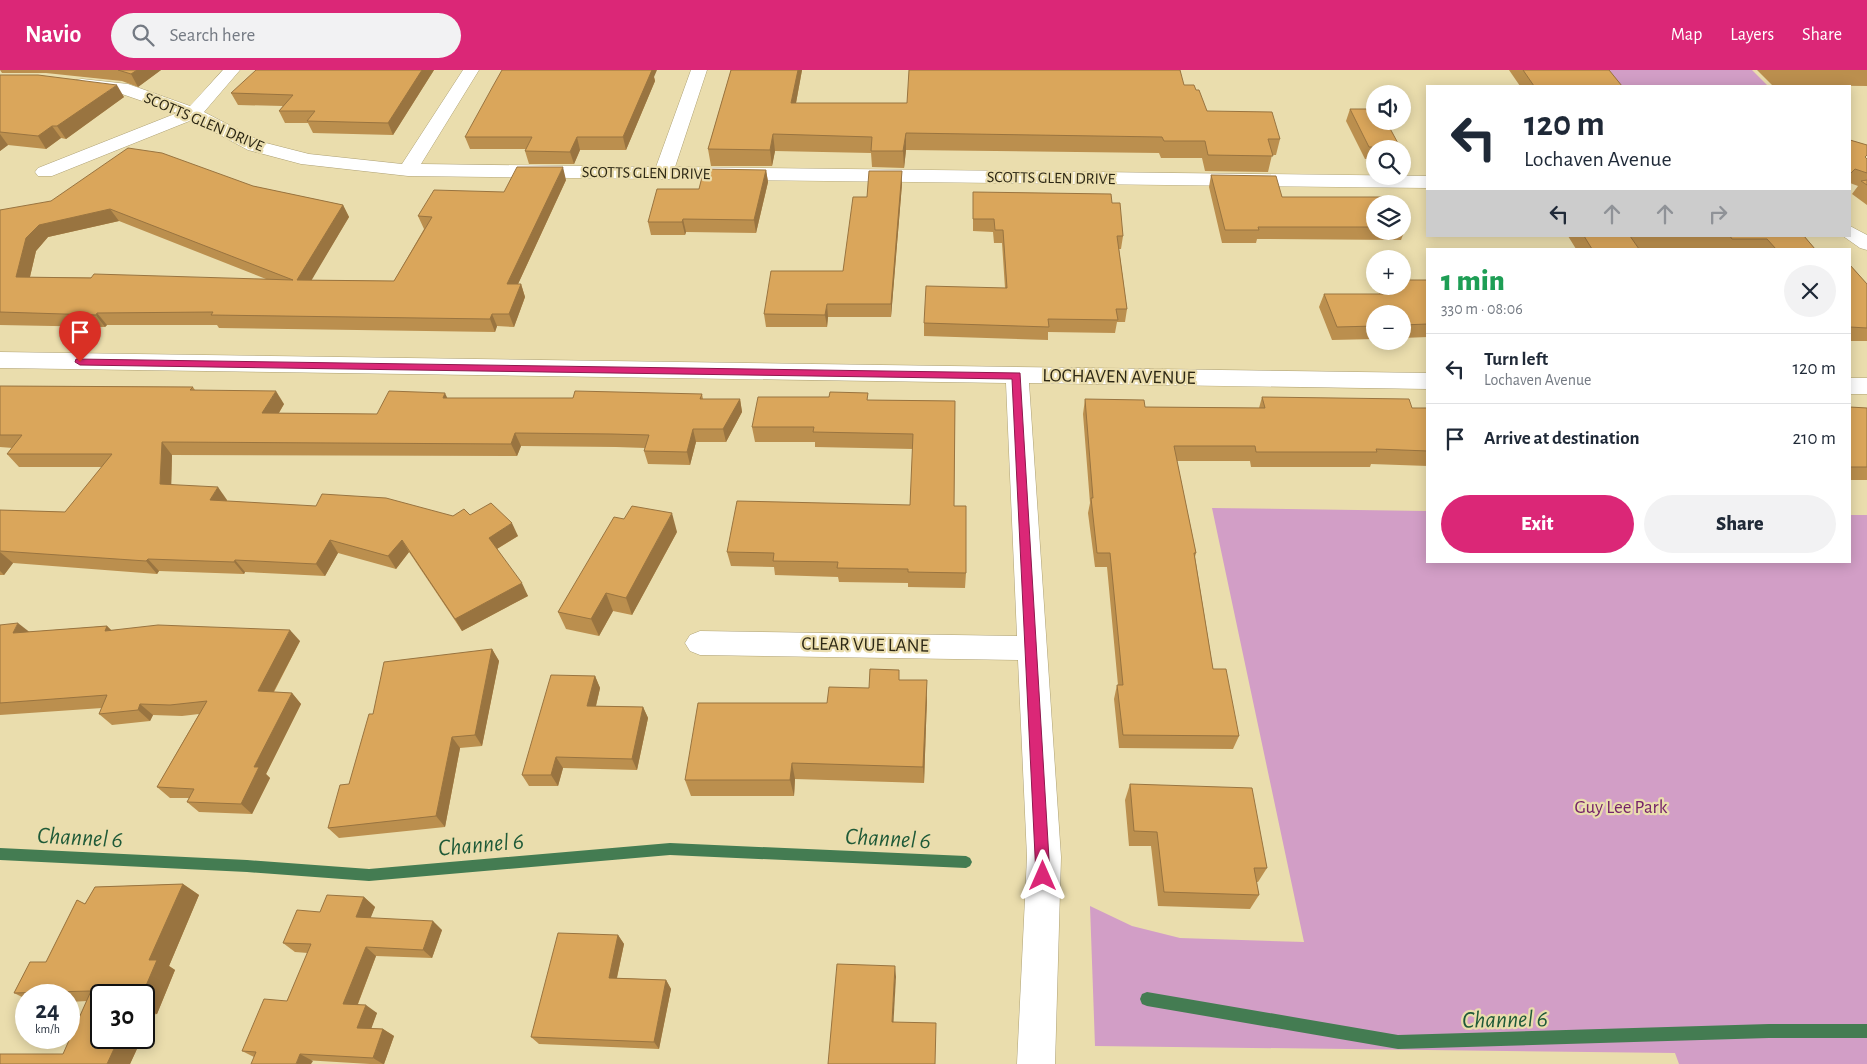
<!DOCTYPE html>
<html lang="en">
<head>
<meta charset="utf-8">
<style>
  :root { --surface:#fff; --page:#f2f2f3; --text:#1f2937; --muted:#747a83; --line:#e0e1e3; --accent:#db2777 }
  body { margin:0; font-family:"Alegreya Sans",sans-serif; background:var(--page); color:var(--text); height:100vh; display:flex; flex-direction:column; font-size:19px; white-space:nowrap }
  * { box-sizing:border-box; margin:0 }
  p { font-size:16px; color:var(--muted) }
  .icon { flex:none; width:28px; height:28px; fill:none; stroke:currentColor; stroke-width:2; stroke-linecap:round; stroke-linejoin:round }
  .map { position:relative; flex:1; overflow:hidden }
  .side { position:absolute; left:1426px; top:178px; width:425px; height:315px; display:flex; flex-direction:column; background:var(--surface); border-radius:0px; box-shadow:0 2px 12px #0003 }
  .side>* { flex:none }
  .banner { position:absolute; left:1426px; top:15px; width:425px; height:152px; border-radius:0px; box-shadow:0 2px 12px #0003; background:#fff; color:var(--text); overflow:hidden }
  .fabs { position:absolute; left:1366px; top:15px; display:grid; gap:10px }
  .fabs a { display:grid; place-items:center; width:45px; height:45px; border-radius:50%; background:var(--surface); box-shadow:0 2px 12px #0003; font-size:25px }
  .speed { position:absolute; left:15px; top:914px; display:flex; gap:10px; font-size:25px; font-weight:700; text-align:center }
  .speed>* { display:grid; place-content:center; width:65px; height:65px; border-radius:50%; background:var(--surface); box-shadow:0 2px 12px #0003; line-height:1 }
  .speed small { font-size:12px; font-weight:400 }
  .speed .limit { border:2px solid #111; border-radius:8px; background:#fff; color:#111 }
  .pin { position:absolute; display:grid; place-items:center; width:42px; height:42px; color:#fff; margin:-51px -21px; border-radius:50% 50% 50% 0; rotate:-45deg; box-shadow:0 0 5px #0007 }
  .pin .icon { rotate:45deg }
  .me { position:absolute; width:55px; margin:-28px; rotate:0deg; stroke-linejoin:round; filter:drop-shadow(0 0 4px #0008) }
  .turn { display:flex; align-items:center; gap:18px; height:105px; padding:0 15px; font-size:22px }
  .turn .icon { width:65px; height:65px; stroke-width:2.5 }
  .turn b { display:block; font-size:35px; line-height:42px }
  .lanes { display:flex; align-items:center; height:48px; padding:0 15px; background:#0003; justify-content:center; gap:25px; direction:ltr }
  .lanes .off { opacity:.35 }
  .round { display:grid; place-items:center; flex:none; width:52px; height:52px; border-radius:26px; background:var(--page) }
  .head { display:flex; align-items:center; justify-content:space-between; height:85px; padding:0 15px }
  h1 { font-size:30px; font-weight:800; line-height:38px; color:#1e9e55 }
  .action { display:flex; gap:10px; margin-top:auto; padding:10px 15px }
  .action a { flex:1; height:58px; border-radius:30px; background:var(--accent); color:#fff; font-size:20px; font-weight:800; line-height:58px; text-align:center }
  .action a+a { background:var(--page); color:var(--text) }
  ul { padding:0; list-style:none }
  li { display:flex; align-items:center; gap:15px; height:70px; padding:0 15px; border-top:1px solid var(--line) }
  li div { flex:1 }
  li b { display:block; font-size:19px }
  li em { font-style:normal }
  header { display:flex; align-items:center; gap:30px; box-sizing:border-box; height:70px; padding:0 25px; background:var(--accent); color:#fff }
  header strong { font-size:24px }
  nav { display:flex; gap:28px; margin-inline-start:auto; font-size:18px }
  .search { width:350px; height:45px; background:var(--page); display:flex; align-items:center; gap:12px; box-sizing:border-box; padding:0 18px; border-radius:28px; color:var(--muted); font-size:19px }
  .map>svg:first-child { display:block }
  .green { fill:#d29ec6 }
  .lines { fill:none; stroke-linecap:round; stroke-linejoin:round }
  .stream { fill:#447c52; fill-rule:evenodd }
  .minor-casing { stroke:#aea174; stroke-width:1 }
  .minor { fill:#fff; fill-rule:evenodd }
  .wall { fill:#bb8f4e; fill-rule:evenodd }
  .shaded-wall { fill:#997440 }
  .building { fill:#daa65b; stroke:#997440; fill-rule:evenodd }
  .route { fill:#db2777; stroke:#8e194d }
  .labels { text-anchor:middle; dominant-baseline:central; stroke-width:4.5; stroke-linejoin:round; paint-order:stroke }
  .far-street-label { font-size:16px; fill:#2c2714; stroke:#eaddad }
  .street-label { font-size:19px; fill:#2c2714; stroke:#eaddad }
  .park-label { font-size:19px; fill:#752369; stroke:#eaddad }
  .near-water-label { font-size:24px; font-style:italic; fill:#1f5a38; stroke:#eaddad }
</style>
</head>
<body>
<header>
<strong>Navio</strong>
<div class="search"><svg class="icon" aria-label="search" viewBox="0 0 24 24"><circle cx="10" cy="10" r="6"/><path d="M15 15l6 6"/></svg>Search here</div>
<nav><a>Map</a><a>Layers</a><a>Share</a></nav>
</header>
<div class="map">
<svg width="1867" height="994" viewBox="0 0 1867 994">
  <rect width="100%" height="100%" fill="#eaddad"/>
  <g class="green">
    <path d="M1603 0H1752L1768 16H1616Z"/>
    <path d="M1212 438 1427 441 1428 491H1850V445H1867V994H1679L1675 983 1095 976 1090 836 1132 856 1180 868 1304 872Z"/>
  </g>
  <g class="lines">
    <g class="stream">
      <path d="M670 773 966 786 970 788 972 792 970 796 966 798 670 785 369 811 247 802 0 790V778L247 790 369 799Z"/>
      <path d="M1147 922 1398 965 1769 954H1867V968H1769L1398 979 1147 936 1142 934 1140 929 1142 924Z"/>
    </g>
    <defs>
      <g id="minor">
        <path d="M223 0H240L204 42 262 72 309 84 402 94 463 0H479L421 94 656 97 691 0H707L675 97 1428 106V118L408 106 301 94 248 80 192 50 52 106H38L35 102 38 98 177 43 119 23 76 18 73 14 76 10 82 9 128 14 190 36Z"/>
        <path d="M1850 156 1867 165V180L1860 178 1843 166H1850Z"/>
        <path d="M0 282 1428 303V319L1029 313 1061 787 1055 994H1017L1027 787 1018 590 700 585 690 581 685 573 690 565 700 561 1017 566 1006 313 0 298Z"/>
        <rect x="1850" y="308" width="17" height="16"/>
      </g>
    </defs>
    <use href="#minor" class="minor-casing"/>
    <use href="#minor" class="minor"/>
  </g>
  <g class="wall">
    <path d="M0 0H161L138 17 122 11 46 3H2Z"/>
    <path d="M434 0 393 65 313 63 308 53H285L279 41 283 36 238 35 231 23Z"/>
    <path d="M731 0H802L796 33H907L1184 15 1196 20 1207 41 1280 69 1276 85H1272L1268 102 1205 101 1202 88H1161L1159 83 906 80 904 98 872 97 871 83 775 81 772 96H711L708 79Z"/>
    <path d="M1509 0H1609L1622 16H1520Z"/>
    <path d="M1757 0H1867V16L1772 15Z"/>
    <path d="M0 5 124 27 66 69 61 68 46 79 8 75 0 81Z"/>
    <path d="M654 7 655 11 626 80H580L574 94H529L525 81 526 79H470L465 67Z"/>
    <path d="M1350 39 1400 77V79H1375V89H1365L1346 51Z"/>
    <path d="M1850 70 1867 75V85L1865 87 1867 89V135L1852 124 1858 116 1850 113Z"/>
    <path d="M766 100 768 112 756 163 686 162 685 165H651L648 152 699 119Z"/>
    <path d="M1211 105 1282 127 1375 134V161H1402V149L1406 157 1401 170 1257 169 1256 173H1222L1209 117Z"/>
    <path d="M566 110 518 214H521L525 227 514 257 497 256 495 262 219 258 217 255H107L105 257 0 255V140L253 116 343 135 349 147 311 210 394 211 424 159 418 146 504 122ZM119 151 266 209 30 207 36 181 48 167Z"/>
    <path d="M902 114 891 247H828L827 257H766L764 244 843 201 867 127Z"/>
    <path d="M973 122 1112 133 1123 166 1121 179H1119L1127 239 1125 252H1117L1115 263 1048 262V270L924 266V253L1005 218 1002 173H994L993 162 973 161Z"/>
    <path d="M1568 166H1804L1815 179 1638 178 1639 179H1576Z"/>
    <path d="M1850 195 1867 214V271H1850Z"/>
    <path d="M1428 210V267L1402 268V244H1375V269L1332 270 1319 237 1324 224H1379L1382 216H1402Z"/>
    <path d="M0 316 193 317 195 320 284 334 279 343 377 344 448 328H573L702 324 703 329H740L742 342 726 372H696L690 395 648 394 644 381 645 378 616 377 521 376 517 386 172 385 171 414 227 430V431L453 446 470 445 518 466 497 479 528 526 462 561 409 482 396 499 338 483 325 506 245 502 244 504 159 501 157 504 13 493 4 505H0V440L65 442 102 397H19L7 384 13 378 0 377Z"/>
    <path d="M1262 327 1412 338H1428V396L1371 394 1370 397H1251L1250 391H1177L1196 483 1195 487 1213 599 1239 666 1233 679 1119 678 1114 629 1117 615H1118L1107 497H1095L1088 443 1090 433 1083 344 1085 329 1145 337 1259 338Z"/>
    <path d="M868 330 955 331 954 436 966 503 965 518 908 517V513L839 512 838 507 775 505 774 497 731 496 727 482 910 435 913 379 815 377V372H755L752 357Z"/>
    <path d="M1850 337 1867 338V410H1850Z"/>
    <path d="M677 462 632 545 613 541 599 566 566 559 558 542Z"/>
    <path d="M0 555 28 562 107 556 111 560 300 571 274 622 292 623 301 634 266 704 270 708 252 744 199 742 187 732 189 728H170L157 717 199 644 182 646 153 645 150 651 112 655 99 644 102 638 0 645Z"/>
    <path d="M492 579 499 591 482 676 460 678 445 757 339 768 328 758 349 714 373 644Z"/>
    <path d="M899 600V610L927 627 924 713 795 709 794 726H691L685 710 827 633 869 618Z"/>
    <path d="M595 606 600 618 596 636 643 637 648 648 637 700 563 698 558 716H529L522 705Z"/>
    <path d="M1130 714 1267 798 1258 812H1256L1259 825 1250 839 1158 836 1151 776H1129L1125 730Z"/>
    <path d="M183 814 199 825 169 896 175 900 157 944 152 945 144 964V925H101V968H142L130 994H0V984H63L87 931 69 932V925H26V929L14 923 30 892H46L77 830 85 834 95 817Z"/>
    <path d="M364 827 375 837 370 848 442 860 432 888 376 886 358 934 377 943 371 958 383 959 394 966 384 994H370L254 987 242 981 287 931 308 883 295 882 283 873Z"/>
    <path d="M618 865 624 874 617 908 666 910 671 919 659 979 539 974 531 967Z"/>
  </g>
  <g class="shaded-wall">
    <path d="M137 0H161L138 17 131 4Z"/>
    <path d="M422 0H434L393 65 388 53Z"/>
    <path d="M651 0H657L654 7 655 11 626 80 623 67Z"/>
    <path d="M798 0H802L793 49 791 33Z"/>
    <path d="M117 15 124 27 66 69 57 56Z"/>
    <path d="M52 56 61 68 46 79 38 66Z"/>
    <path d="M906 63V80L904 98 903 81Z"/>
    <path d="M0 64 8 75 0 81Z"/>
    <path d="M773 64 775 81 772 96 770 80Z"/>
    <path d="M577 67 580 80 574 94 570 82Z"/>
    <path d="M563 97 566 110 512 227 507 214Z"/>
    <path d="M766 100 768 112 756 163 754 150Z"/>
    <path d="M902 101V114L891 247V234Z"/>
    <path d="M343 135 349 147 304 223 297 210Z"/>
    <path d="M110 139 119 151 48 167 36 181 27 219 16 207 26 168 39 155Z"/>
    <path d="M683 149 686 162 685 165 682 152Z"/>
    <path d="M521 214 525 227 514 257 509 244Z"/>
    <path d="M827 234 828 247 827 257 825 245Z"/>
    <path d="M97 243 107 255 105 257 96 245Z"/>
    <path d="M492 244 497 256 495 262 490 249Z"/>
    <path d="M276 321 284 334 271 356 262 343Z"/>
    <path d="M445 323 451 336 443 328Z"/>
    <path d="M740 329 742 342 726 372 723 359Z"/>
    <path d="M693 359 696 372 690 395 687 382Z"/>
    <path d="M515 363 521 376 517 386 511 374Z"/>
    <path d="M162 372 172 385 171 426 160 414Z"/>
    <path d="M218 417 227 430 220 442 210 430Z"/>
    <path d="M672 443 677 462 632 545 626 528Z"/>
    <path d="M512 453 518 466 495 480 489 468Z"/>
    <path d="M330 470 338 483 325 506 316 494Z"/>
    <path d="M402 470 409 482 396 499 388 486Z"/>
    <path d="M0 482 13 493 4 505 0 501Z"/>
    <path d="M148 489 159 501 157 504 146 491Z"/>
    <path d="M235 490 245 502 244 504 234 492Z"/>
    <path d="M522 513 528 526 462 561 455 549Z"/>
    <path d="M606 523 613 541 599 566 591 549Z"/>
    <path d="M18 553 32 564 13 563Z"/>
    <path d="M107 556 119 568 105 561Z"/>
    <path d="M290 560 300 571 268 632 258 621Z"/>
    <path d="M492 579 499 591 482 676 475 665Z"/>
    <path d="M595 606 600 618 593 648 587 636Z"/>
    <path d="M927 610V627L924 713 923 697Z"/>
    <path d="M292 623 301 634 266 704 270 708 252 744 241 734 254 697Z"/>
    <path d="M140 634 153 645 150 651 138 640Z"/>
    <path d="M643 637 648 648 637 700 632 689Z"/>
    <path d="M452 667 460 678 445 757 436 746Z"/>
    <path d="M556 687 563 698 558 716 551 705Z"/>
    <path d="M792 693 795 709 794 726 790 710Z"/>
    <path d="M183 814 199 825 169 896 175 900 157 944 144 938V925H142L149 890Z"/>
    <path d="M364 827 375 837 367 857 356 847Z"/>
    <path d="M433 851 442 860 432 888 423 880Z"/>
    <path d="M618 865 624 874 615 916 609 908Z"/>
    <path d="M366 877 376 886 355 941 343 934Z"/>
    <path d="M895 896 896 907 893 961 892 952Z"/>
    <path d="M666 910 671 919 659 979 654 972Z"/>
    <path d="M366 935 377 943 369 965 357 958Z"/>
    <path d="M144 940 152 945 144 964Z"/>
    <path d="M383 959 394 966 384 994H383L373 988Z"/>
    <path d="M119 968H142L130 994H107Z"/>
    <path d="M300 984 313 991 311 994H296Z"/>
  </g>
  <g class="building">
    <path d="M118 0H137L131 4Z"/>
    <path d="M256 0H422L388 53 307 51 315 41H279L293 25 231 23Z"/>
    <path d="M502 0H652L623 67H577L570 82 525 81 532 67H465L493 16Z"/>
    <path d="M731 0H798L791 33H907L909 0H1180L1184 15H1194L1196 20H1199L1207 41 1272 42 1280 69H1268L1273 86 1208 85 1205 71H1164L1162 67 906 63 903 81H871L872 67 773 64 770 80 708 79Z"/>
    <path d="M1523 0H1609L1622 16H1534Z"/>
    <path d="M0 5H38L117 15 57 56H52L38 66 0 62Z"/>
    <path d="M1350 39H1375V51H1386L1400 77H1369Z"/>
    <path d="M1850 70 1867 75V85L1865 87 1867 89V103L1855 99 1851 103 1850 102Z"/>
    <path d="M128 78 162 83 253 116 343 135 297 210 394 211 432 147 418 146 434 120 504 122 517 97H563L507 214H521L509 244H492L490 249 211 245 213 242 97 243 96 245 0 242V140L51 131ZM110 139 293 210 94 204 91 208 16 207 26 168 39 155Z"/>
    <path d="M704 99 766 100 754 150 683 149 682 152H648L657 119H699Z"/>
    <path d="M869 101H902L891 234H827L825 245 764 244 771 201H843L853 127H867Z"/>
    <path d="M1211 105 1276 106 1282 127H1393L1396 134H1375V157H1258L1259 160H1225Z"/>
    <path d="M1867 110V115L1861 111Z"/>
    <path d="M973 122 1111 124 1112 133H1120L1123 166H1117L1127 239H1116L1118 250 1048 249 1049 257 924 253 926 216 1007 218 1003 160H995L994 149H973Z"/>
    <path d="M1402 149 1406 157H1402Z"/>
    <path d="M1584 166H1630L1639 179H1592Z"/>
    <path d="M1730 166H1804L1815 179H1776L1767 169H1732Z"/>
    <path d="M1850 195 1867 214V258L1850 257Z"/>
    <path d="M1402 210H1428V254L1402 255V244H1375V256L1337 257 1324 224H1391L1387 216H1402Z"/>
    <path d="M0 316 193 317 190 320 276 321 262 343 377 344 389 321 445 323 443 328H573L575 321 702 324 700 329H740L723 359H693L687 382 644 381 649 365 612 364 515 363 511 374 162 372 160 414 218 417 210 430 316 436 322 424 386 428 453 446 464 439 470 445 491 433 512 453 489 468 522 513 455 549 402 470 388 486 330 470 316 494 235 490 234 492 148 489 146 491 0 481V440L65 442 112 384H7L22 365H0Z"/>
    <path d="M830 322 868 323 867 330 955 331 954 436H966V503L908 502V499L837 498 838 492 773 491 774 483 727 482 737 431 910 435 913 364 813 362 814 357H752L758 327H829Z"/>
    <path d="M1262 327 1409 329 1412 338H1428V381L1376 379 1377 382H1256L1255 376H1174L1196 483H1194L1213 599H1226L1239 666 1123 665 1117 615H1123L1110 483H1097L1091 428H1093L1085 329 1144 330 1145 337 1265 338Z"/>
    <path d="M1850 337 1867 338V397H1850Z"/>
    <path d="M632 436 672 443 626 528 606 523 591 549 558 542 614 447 624 449Z"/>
    <path d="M18 553 13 563 107 556 105 561 158 555 290 560 258 621 292 623 254 697H259L241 734 187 732 194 719 157 717 207 631 170 635 140 634 138 640 99 644 107 625 0 633V555Z"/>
    <path d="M492 579 475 665 452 667 436 746 328 758 340 715 349 714 369 644H373L384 592Z"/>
    <path d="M870 599 899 600V610H927L923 697 792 693 790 710H685L698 633H827L829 617 869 618Z"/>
    <path d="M551 605 595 606 587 636 643 637 632 689 556 687 551 705H522Z"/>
    <path d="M1130 714 1252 718 1267 798H1254L1259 825 1164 822 1157 762 1134 761Z"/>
    <path d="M183 814 149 890H157L142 925H101V968H119L107 994H0V984H63L91 921 14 923 30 892H46L77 830 85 834 95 817Z"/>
    <path d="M327 825 364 827 356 847 433 851 423 880 366 877 343 934 366 935 357 958 383 959 373 988 300 984 296 994H251L256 982 242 981 264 929 287 931 311 874 283 873 297 840 320 842Z"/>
    <path d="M558 863 618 865 609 908 666 910 654 972 531 967Z"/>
    <path d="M837 894 895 896 892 952 936 953 935 994H828Z"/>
  </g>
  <path class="route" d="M76 289 1020 303 1050 806 1048 811 1043 813 1038 811 1036 806 1012 309 80 295 75 292Z"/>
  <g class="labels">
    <g class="far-street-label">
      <text transform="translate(204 52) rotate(23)">SCOTTS GLEN DRIVE</text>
      <text transform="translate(646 103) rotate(1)">SCOTTS GLEN DRIVE</text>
      <text transform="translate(1051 108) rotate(1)">SCOTTS GLEN DRIVE</text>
    </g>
    <g class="street-label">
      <text transform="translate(1119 307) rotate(1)">LOCHAVEN AVENUE</text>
      <text transform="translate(865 575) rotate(1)">CLEAR VUE LANE</text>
    </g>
    <g class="park-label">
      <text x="1621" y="737">Guy Lee Park</text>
    </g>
    <g class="near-water-label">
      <text transform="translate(80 768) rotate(3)">Channel 6</text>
      <text transform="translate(888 769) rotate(3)">Channel 6</text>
      <text transform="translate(481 775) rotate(-5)">Channel 6</text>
      <text transform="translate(1505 950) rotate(-1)">Channel 6</text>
    </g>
  </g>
</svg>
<div class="fabs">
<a><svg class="icon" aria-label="sound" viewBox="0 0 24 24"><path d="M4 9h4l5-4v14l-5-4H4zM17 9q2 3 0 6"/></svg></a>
<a><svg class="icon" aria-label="search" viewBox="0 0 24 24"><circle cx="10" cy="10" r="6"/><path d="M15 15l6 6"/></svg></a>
<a><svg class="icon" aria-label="layers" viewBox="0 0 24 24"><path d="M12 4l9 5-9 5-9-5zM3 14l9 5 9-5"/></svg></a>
<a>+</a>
<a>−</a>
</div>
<div class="speed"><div>24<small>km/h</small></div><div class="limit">30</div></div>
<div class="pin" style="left:80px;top:292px;background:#d93025"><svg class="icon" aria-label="arrive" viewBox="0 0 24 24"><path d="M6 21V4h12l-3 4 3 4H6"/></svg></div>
<svg class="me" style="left:1043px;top:806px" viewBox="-20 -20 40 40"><path d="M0-17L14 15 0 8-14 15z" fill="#db2777" stroke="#fff" stroke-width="4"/></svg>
<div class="banner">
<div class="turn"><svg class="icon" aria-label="left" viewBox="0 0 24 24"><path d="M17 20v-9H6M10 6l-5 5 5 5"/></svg><div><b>120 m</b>Lochaven Avenue</div></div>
<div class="lanes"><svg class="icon" aria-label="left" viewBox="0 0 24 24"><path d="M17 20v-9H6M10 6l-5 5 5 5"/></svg><svg class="icon off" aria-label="ahead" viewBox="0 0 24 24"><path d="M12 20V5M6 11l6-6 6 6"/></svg><svg class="icon off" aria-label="ahead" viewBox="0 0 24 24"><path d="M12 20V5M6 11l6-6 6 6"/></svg><svg class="icon off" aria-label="right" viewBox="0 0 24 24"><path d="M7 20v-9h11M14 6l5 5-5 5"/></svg></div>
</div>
<section class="side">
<div class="head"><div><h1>1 min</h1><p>330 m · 08:06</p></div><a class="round"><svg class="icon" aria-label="close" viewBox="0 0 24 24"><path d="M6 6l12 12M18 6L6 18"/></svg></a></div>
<ul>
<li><svg class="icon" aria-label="left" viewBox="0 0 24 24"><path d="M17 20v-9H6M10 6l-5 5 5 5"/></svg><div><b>Turn left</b><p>Lochaven Avenue</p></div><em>120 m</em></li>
<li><svg class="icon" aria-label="arrive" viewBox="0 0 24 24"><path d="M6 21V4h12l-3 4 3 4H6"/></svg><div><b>Arrive at destination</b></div><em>210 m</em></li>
</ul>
<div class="action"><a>Exit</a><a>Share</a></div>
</section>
</div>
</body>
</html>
